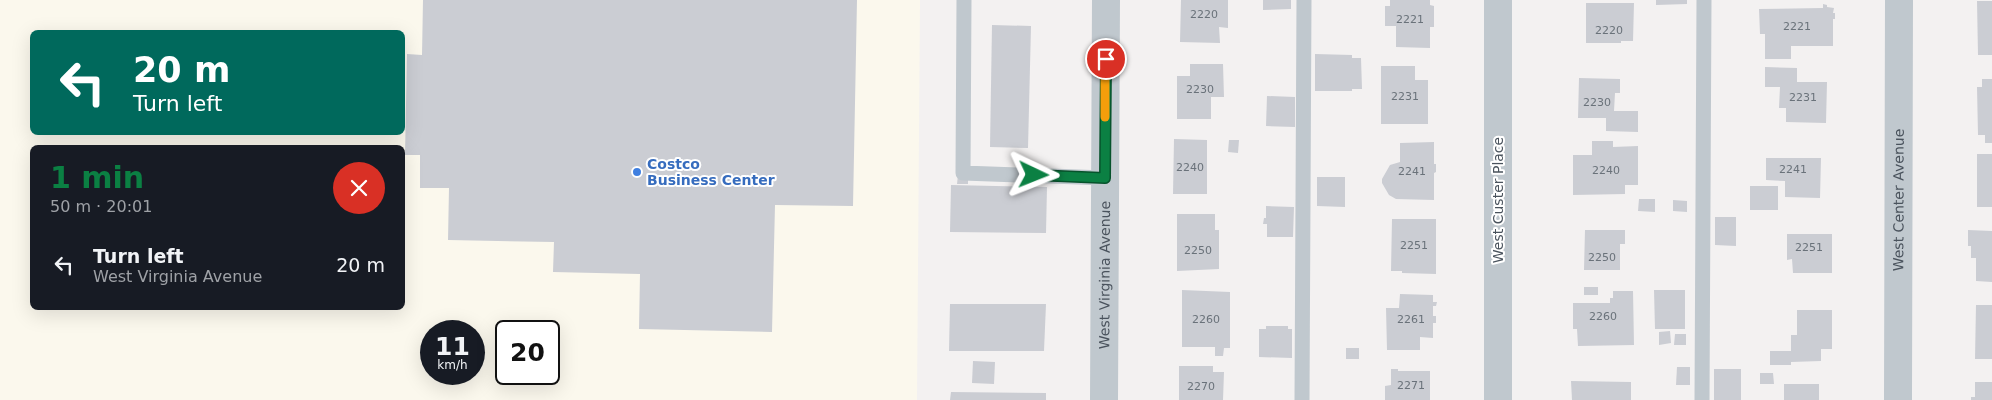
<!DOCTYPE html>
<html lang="en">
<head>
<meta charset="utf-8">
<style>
  :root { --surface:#171b24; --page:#20242c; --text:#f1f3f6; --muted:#9ea1a6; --accent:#0b8043 }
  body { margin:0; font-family:"DejaVu Sans",sans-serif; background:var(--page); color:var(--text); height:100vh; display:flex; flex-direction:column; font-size:19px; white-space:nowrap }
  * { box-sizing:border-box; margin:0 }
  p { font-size:16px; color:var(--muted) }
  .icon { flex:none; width:28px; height:28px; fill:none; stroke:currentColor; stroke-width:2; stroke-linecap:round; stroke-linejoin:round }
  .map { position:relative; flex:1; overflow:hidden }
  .drawer { position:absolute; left:30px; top:145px; width:375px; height:165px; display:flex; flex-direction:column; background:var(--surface); border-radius:8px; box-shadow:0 5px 20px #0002 }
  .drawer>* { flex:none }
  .guide { position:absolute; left:30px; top:30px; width:375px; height:105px; border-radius:8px; box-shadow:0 5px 20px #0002; background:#00695c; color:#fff; overflow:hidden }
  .speed { position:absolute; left:420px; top:320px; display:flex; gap:10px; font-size:25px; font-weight:700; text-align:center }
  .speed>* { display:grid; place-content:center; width:65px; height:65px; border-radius:50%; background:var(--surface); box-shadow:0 5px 20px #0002; line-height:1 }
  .speed small { font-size:12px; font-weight:400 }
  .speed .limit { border:2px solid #111; border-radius:8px; background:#fff; color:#111 }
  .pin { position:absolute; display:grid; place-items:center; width:42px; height:42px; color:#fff; margin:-21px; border:2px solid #fff; border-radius:50%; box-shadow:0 1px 5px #0007 }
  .me { position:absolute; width:55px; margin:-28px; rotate:92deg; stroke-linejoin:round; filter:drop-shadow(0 0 4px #0008) }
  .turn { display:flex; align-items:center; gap:18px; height:105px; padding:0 20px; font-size:22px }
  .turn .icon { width:65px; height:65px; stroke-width:2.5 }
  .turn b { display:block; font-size:35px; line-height:42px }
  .round { display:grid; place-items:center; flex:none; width:52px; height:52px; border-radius:26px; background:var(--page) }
  .summary { display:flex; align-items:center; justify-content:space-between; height:85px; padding:0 20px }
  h1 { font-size:30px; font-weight:700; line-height:38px; color:var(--accent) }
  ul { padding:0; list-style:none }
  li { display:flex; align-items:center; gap:15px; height:70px; padding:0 20px }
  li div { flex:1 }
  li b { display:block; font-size:19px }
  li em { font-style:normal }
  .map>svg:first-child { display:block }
  .commercial { fill:#fbf8ed; fill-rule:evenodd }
  .building { fill:#cbcdd3 }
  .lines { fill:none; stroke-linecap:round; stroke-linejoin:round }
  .lane { stroke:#c0c8ce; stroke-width:15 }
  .street { stroke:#c0c8ce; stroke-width:28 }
  .route-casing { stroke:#07532c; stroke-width:12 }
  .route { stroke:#0b8043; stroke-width:9 }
  .slow { stroke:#f59e0b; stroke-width:9 }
  .shop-dot { fill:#3f7fe0; stroke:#fff; stroke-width:2 }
  .labels { text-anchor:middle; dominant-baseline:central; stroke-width:4; stroke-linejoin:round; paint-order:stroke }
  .number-label { font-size:11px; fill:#6a727a }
  .shop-label { font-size:14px; font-weight:bold; fill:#366cbe; stroke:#fff; text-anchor:start }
  .street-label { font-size:14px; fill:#4a535d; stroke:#fff }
</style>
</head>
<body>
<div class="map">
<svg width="1992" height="400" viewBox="0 0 1992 400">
  <rect width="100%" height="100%" fill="#f3f1f1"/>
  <path class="commercial" d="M0 0H920L917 400H0ZM32 32H402V132H32ZM32 148H402V308H32ZM431 331H474V374H431ZM506 331H549V374H506Z"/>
  <g class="building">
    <path d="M423 0H857L853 206 775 205 772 332 639 329 640 274 553 272 554 242 448 240 449 188H420V155H405L407 54 422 55Z"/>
    <path d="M1181 0H1228V28L1219 27 1220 43 1180 42Z"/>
    <path d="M1263 0H1291V9L1263 10Z"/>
    <path d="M1390 0H1430V5L1434 6V27H1430V48L1396 47V26H1385V6H1390Z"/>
    <path d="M1656 0H1687V4L1656 5Z"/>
    <path d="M1977 1H1992V55H1978Z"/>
    <path d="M1586 3H1634L1633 41H1621V43H1586Z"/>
    <path d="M1823 4 1827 5V7L1834 8 1833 13H1835V19H1833V46H1791V59H1765V34H1760L1759 9 1823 8Z"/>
    <path d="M992 25 1031 26 1028 148 990 147Z"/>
    <path d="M1315 54 1352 55V58H1361L1362 89H1352V91H1315Z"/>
    <path d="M1190 64H1223L1224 97H1211V119H1177V76H1190Z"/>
    <path d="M1381 66H1415V80H1428V124H1381Z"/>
    <path d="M1765 67 1797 68V82H1827L1826 123 1786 122V108H1779L1780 87H1765Z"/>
    <path d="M1579 78 1620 79V93H1615L1614 111H1638V132L1606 131V118H1578Z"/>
    <path d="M1982 79H1992V143H1985V135H1978L1977 87H1982Z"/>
    <path d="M1267 96 1295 97V127L1266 126Z"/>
    <path d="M1174 139 1207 140V194H1173Z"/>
    <path d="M1229 140H1239L1238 153 1228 152Z"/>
    <path d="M1592 141H1613V147L1638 146V185H1625V194L1573 195V155H1592Z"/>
    <path d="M1434 142V164H1436V172L1434 173V200L1396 199 1389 195 1382 183V179L1390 165 1400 162V143Z"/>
    <rect x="1977" y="154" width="15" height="53"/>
    <path d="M1766 158H1821L1820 198 1785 197V181L1766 180Z"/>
    <path d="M958 175 968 176V184H957Z"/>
    <path d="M1317 177H1345V207L1317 206Z"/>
    <path d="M951 185 1047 187 1046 233 950 232Z"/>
    <rect x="1750" y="186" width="28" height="24"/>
    <path d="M1639 199H1655V212L1638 211Z"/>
    <path d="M1673 200 1687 201V212L1673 211Z"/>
    <path d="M1266 206 1294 207 1293 237H1267V224H1263L1264 218H1266Z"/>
    <path d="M1177 214H1215V230H1219V269L1177 271Z"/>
    <path d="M1715 217H1736V246L1715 245Z"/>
    <path d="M1392 219H1436V274L1402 273V271H1391Z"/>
    <path d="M1585 230H1625V244H1620V270H1584Z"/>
    <path d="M1968 230 1992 231V282L1976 281V258H1971V246H1968Z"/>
    <path d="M1787 234H1832V273H1793L1792 259 1787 260Z"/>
    <rect x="1584" y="287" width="14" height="8"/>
    <path d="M1182 290 1230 292V348H1224L1223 356H1215V347H1182Z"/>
    <path d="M1654 290H1685V329H1655Z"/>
    <path d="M1613 291H1633L1634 345 1578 346 1577 329H1573V303H1610V298H1613Z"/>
    <path d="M1400 294 1433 295V302H1437L1436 306H1433V316H1436V323H1433V338L1420 337V350H1387L1386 308H1399Z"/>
    <path d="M950 304H1046L1044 351H949Z"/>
    <path d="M1976 305H1992V359H1975Z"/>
    <path d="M1797 310H1832V349H1821V361L1791 362V365H1770V351H1791V335H1797Z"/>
    <path d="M1266 326H1288V329H1292V358L1259 357V329H1266Z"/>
    <path d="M1670 331 1671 343 1659 345V332Z"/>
    <path d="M1675 334H1686V345H1674Z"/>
    <rect x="1346" y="348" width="13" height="11"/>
    <path d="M973 361 995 362 994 384 972 383Z"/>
    <path d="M1179 366H1213V372H1224L1223 400H1179Z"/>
    <path d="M1677 367H1690V385H1676Z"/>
    <path d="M1391 369H1398V371H1430V400H1385V386L1391 385Z"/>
    <rect x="1714" y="369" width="27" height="31"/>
    <path d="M1760 373H1773L1774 384H1760Z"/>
    <path d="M1571 381 1631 382V400H1572Z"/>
    <path d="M1975 382H1992V400H1971V397H1975Z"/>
    <rect x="1784" y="384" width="35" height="16"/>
    <path d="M951 392 1046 393V400H950Z"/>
  </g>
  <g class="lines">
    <g class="lane">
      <path d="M964 0 963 173 1105 178"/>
      <path d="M1302 400 1304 0"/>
      <path d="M1702 400 1704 0"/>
    </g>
    <g class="street">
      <path d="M1498 0V400"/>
      <path id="s1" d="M1104 400 1106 0"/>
      <path id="s2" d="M1898 400 1899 0"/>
    </g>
  </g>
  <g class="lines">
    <defs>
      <path id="route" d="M1034 175 1105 178 1106 59"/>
    </defs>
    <use href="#route" class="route-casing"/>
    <use href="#route" class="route"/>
    <path class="slow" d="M1105 117V79"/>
  </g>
  <circle class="shop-dot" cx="637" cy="172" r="5"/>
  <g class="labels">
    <g class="number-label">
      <text x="1204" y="14">2220</text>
      <text x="1410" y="19">2221</text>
      <text x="1797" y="26">2221</text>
      <text x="1609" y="30">2220</text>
      <text x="1200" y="89">2230</text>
      <text x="1405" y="96">2231</text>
      <text x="1803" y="97">2231</text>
      <text x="1597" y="102">2230</text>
      <text x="1190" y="167">2240</text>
      <text x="1793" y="169">2241</text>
      <text x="1606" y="170">2240</text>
      <text x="1412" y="171">2241</text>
      <text x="1414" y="245">2251</text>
      <text x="1809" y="247">2251</text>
      <text x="1198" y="250">2250</text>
      <text x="1602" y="257">2250</text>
      <text x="1603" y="316">2260</text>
      <text x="1206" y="319">2260</text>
      <text x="1411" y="319">2261</text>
      <text x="1411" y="385">2271</text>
      <text x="1201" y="386">2270</text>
    </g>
    <g class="shop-label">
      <text x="647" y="164">Costco<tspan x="647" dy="16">Business Center</tspan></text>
    </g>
    <g class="street-label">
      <text transform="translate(1498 200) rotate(-90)">West Custer Place</text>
      <text stroke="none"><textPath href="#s2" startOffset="200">West Center Avenue</textPath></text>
      <text stroke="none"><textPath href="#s1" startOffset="125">West Virginia Avenue</textPath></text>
    </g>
  </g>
</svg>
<div class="speed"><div>11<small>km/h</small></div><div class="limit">20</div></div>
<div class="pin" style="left:1106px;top:59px;background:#d93025"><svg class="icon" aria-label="arrive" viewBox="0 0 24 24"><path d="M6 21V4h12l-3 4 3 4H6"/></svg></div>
<svg class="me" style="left:1034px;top:175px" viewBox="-20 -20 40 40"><path d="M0-17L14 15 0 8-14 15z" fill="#0b8043" stroke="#fff" stroke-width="4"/></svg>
<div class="guide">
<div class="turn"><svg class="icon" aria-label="left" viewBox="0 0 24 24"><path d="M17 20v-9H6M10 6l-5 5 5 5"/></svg><div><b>20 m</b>Turn left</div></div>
</div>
<section class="drawer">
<div class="summary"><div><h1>1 min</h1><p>50 m · 20:01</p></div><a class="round" style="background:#d93025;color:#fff"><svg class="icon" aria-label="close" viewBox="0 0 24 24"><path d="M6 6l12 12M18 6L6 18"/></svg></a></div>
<ul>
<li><svg class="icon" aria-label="left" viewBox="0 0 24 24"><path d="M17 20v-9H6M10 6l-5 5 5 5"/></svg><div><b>Turn left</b><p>West Virginia Avenue</p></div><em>20 m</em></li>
</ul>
</section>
</div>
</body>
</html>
